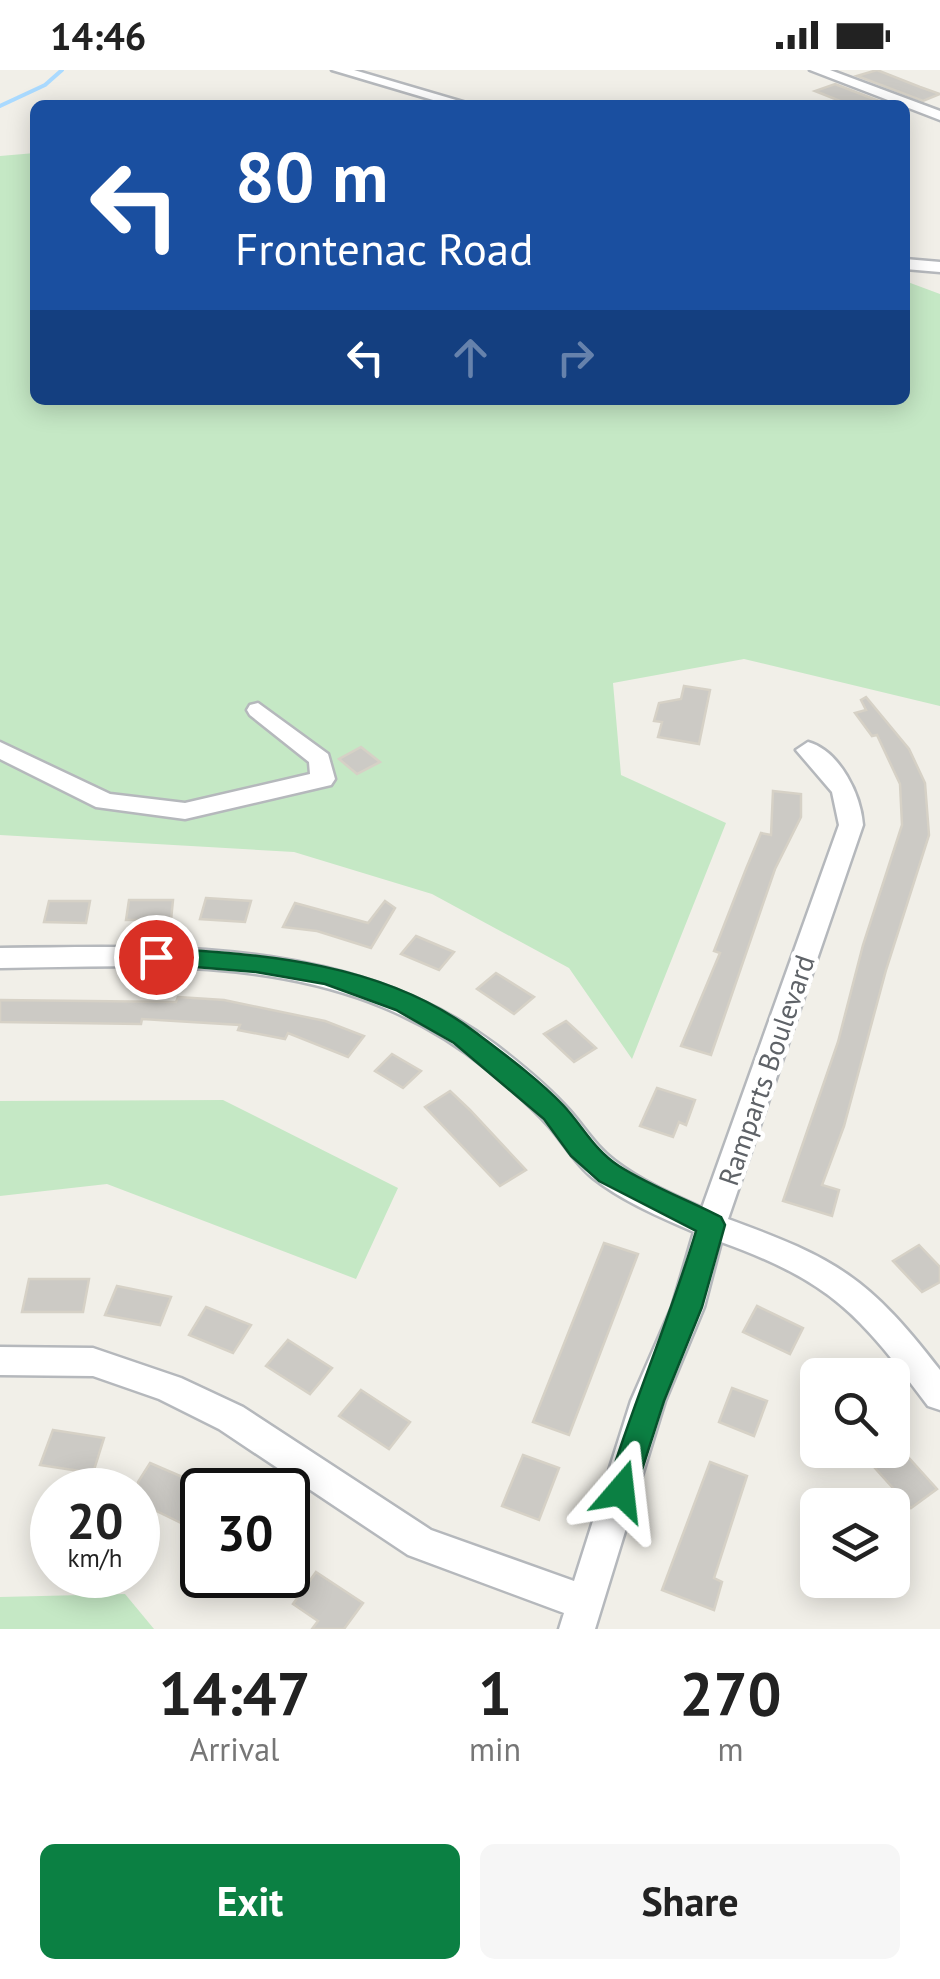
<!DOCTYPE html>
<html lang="en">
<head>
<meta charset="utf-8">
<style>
  :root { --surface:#fff; --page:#f6f6f6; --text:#222; --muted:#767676; --accent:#0b8043 }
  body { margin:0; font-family:"PT Sans",sans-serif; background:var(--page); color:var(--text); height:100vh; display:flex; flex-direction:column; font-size:38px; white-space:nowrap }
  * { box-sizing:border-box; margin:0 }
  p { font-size:32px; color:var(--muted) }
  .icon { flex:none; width:55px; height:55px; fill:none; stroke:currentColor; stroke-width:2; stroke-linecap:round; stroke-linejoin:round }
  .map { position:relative; height:1559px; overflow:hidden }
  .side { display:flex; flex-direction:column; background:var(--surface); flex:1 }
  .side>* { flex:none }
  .hud { position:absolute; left:30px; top:30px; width:880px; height:305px; border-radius:15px; box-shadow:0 5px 25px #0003; background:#1a4fa0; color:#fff; overflow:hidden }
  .tools { position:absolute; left:800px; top:1288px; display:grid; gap:20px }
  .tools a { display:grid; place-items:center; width:110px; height:110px; border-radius:15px; background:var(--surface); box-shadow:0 5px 25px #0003; font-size:50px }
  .speed { position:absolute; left:30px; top:1398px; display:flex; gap:20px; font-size:50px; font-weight:700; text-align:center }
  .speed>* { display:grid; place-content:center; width:130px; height:130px; border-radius:50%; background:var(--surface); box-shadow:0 5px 25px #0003; line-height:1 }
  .speed small { font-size:25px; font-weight:400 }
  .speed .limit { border:5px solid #111; border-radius:15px; background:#fff; color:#111 }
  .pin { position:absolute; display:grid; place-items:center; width:85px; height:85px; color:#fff; margin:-42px; border:5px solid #fff; border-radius:50%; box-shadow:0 2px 10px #0007 }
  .me { position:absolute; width:110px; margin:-55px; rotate:17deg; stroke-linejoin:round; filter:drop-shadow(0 0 8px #0008) }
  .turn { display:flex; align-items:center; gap:35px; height:210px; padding:0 40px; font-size:45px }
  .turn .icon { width:130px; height:130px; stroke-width:2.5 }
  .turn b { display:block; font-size:70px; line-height:85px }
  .lanes { display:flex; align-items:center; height:95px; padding:0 40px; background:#0003; justify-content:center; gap:50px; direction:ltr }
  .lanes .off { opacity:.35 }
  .eta { display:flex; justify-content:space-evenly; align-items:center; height:170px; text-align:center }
  .eta b { font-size:60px; font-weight:600; line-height:70px }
  .primary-button { display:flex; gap:20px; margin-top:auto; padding:20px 40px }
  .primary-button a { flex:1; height:115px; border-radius:15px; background:var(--accent); color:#fff; font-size:40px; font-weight:600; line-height:115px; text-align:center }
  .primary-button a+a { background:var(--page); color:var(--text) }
  .status { display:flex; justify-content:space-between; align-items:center; height:70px; padding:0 50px; background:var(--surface); direction:ltr }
  .status svg { height:28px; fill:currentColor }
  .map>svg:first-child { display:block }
  .green { fill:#c5e8c5 }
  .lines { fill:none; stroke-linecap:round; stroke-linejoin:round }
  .stream { stroke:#aadaff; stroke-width:4 }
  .building { fill:#cccac5; stroke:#d6d1c6; stroke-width:2.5 }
  .minor-casing { stroke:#b5b8bc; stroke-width:5 }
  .minor { fill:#fff; fill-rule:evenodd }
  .route { fill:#0b8043; stroke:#07532c; stroke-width:2.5 }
  .labels { text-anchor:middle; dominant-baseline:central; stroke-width:9; stroke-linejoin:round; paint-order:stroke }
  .street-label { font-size:28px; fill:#5f6368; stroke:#fff }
</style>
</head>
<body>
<div class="status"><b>14:46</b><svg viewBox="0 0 49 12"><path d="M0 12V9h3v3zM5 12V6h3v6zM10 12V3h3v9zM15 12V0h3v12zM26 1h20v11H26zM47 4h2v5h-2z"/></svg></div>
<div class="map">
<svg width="940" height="1559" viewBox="0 0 940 1559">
  <rect width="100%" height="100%" fill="#f1efe8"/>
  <g class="green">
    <path d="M35 83V330H905V211L940 224V636L744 589 613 613 621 705 726 753 632 989 569 898 432 824 294 782 0 765V86Z"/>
    <path d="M223 1030 398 1118 356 1209 107 1114 0 1126V1031Z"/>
    <path d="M125 1524 154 1559H0V1527Z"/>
  </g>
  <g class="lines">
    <path class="stream" d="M0 36 45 15 62 0"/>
  </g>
  <g class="building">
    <path d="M877 0 920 17 940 24 923 31 857 6Z"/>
    <path d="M835 14 879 31 850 35 815 21Z"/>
    <path d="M684 616 710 620 699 674 658 667 662 652 654 651 659 633 681 629Z"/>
    <path d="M866 627 909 679 925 713 929 765 886 900 844 1056 822 1115 839 1120 832 1146 783 1131 838 972 863 875 902 755 900 714 877 665 872 666 855 643 866 640 861 630Z"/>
    <path d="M361 677 380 692 357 704 339 689Z"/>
    <path d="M773 721 801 724V747L775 799 711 985 681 976 720 883 714 881 746 799 761 763 771 765Z"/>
    <path d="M206 828 251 831 245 852 200 849Z"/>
    <path d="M129 830H173L171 850H126Z"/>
    <path d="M49 831H90L86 853 44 852Z"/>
    <path d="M385 831 395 838 371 878 317 861 283 857 295 833 368 853Z"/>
    <path d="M416 866 454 882 439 900 401 884Z"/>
    <path d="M496 903 534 927 514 944 477 919Z"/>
    <path d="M178 927 224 930 325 951 364 966 348 987 288 963 285 969 238 960 240 955 142 949 141 954 0 952V930L176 932Z"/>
    <path d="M566 951 596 978 574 992 544 964Z"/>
    <path d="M392 984 421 1001 403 1018 375 1001Z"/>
    <path d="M657 1018 695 1030 686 1055 679 1052 673 1067 640 1056Z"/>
    <path d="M450 1021 470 1040 526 1100 500 1116 425 1037Z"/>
    <path d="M604 1173 638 1184 569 1365 533 1352Z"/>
    <path d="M919 1175 940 1197V1212L922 1222 893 1191Z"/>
    <path d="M29 1209H89L83 1242H22Z"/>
    <path d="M117 1216 171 1227 160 1255 105 1245Z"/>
    <path d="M757 1236 803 1258 790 1284 743 1262Z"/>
    <path d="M206 1237 251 1255 233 1283 189 1265Z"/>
    <path d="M288 1270 332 1298 310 1324 266 1296Z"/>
    <path d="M732 1318 767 1331 754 1366 719 1352Z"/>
    <path d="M361 1320 410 1352 389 1379 339 1346Z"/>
    <path d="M53 1360 104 1368 93 1403 40 1395Z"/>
    <path d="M900 1378 937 1419 911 1438 874 1397Z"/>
    <path d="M523 1385 559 1398 539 1450 502 1436Z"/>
    <path d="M710 1392 747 1406 714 1508 722 1512 714 1540 662 1520Z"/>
    <path d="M150 1393 206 1417 183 1454 138 1432V1412Z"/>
    <path d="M316 1502 363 1533 344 1559H312L318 1551 293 1534Z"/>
  </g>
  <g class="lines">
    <defs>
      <g id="minor">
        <path d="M332 0H354L473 35H450Z"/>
        <path d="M810 0H830L940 41V50Z"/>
        <path d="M905 189 940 192V202L905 199Z"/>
        <path d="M258 633 328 684 335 709 331 715 185 749 96 737 0 689V672L110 724 185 733 310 704 309 692 250 645 247 640 250 635Z"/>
        <path d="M808 672C840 681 861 725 863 755L728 1149C837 1189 868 1207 940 1300V1340L928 1336C859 1244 832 1212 721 1172L704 1237 665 1331 595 1559H559L564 1543 408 1485 219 1359 159 1329 93 1306 0 1305V1277L93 1278 181 1308 243 1337 431 1460 574 1511 631 1331 672 1237 694 1162C660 1147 622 1131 593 1108 575 1094 564 1073 549 1056 530 1035 509 1017 487 999 344 883 173 895 0 898V878C170 876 352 867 496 975 522 995 548 1016 570 1041 585 1058 597 1078 615 1091 641 1111 673 1125 702 1138L839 755 832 722 796 680Z"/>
      </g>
    </defs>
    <use href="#minor" class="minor-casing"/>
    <use href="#minor" class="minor"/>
  </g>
  <path class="route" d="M156 878C264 884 385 893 475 962 504 984 537 1008 563 1035 582 1055 594 1080 619 1096 650 1116 688 1130 721 1147L725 1155 702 1237 664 1331 632 1431 621 1435 610 1431 606 1421C633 1333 670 1249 696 1161L599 1111 571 1086 544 1049 454 973 396 940 325 914 256 902 147 893 143 887 147 881Z"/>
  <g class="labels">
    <g class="street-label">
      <text transform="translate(766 1000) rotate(-71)">Ramparts Boulevard</text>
    </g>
  </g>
</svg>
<div class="tools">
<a><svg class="icon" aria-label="search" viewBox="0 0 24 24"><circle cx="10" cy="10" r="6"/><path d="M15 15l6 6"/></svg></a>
<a><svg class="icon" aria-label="layers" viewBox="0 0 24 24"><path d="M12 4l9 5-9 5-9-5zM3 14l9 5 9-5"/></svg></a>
</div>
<div class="speed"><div>20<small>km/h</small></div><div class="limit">30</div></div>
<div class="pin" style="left:156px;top:887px;background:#d93025"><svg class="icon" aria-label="arrive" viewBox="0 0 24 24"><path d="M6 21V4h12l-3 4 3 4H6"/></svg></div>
<svg class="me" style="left:621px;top:1421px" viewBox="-20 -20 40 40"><path d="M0-17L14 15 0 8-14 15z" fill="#0b8043" stroke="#fff" stroke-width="4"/></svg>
<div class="hud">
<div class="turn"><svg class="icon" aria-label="left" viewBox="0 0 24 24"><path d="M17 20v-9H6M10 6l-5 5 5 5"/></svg><div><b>80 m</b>Frontenac Road</div></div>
<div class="lanes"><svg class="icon" aria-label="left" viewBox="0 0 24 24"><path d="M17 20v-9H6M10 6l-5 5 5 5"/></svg><svg class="icon off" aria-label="ahead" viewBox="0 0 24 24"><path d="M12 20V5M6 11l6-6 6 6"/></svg><svg class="icon off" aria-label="right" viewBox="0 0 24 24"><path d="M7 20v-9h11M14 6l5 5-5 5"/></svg></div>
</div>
</div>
<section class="side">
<div class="eta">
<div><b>14:47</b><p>Arrival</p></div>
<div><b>1</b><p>min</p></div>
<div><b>270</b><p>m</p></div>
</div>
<div class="primary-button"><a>Exit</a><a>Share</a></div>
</section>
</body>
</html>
